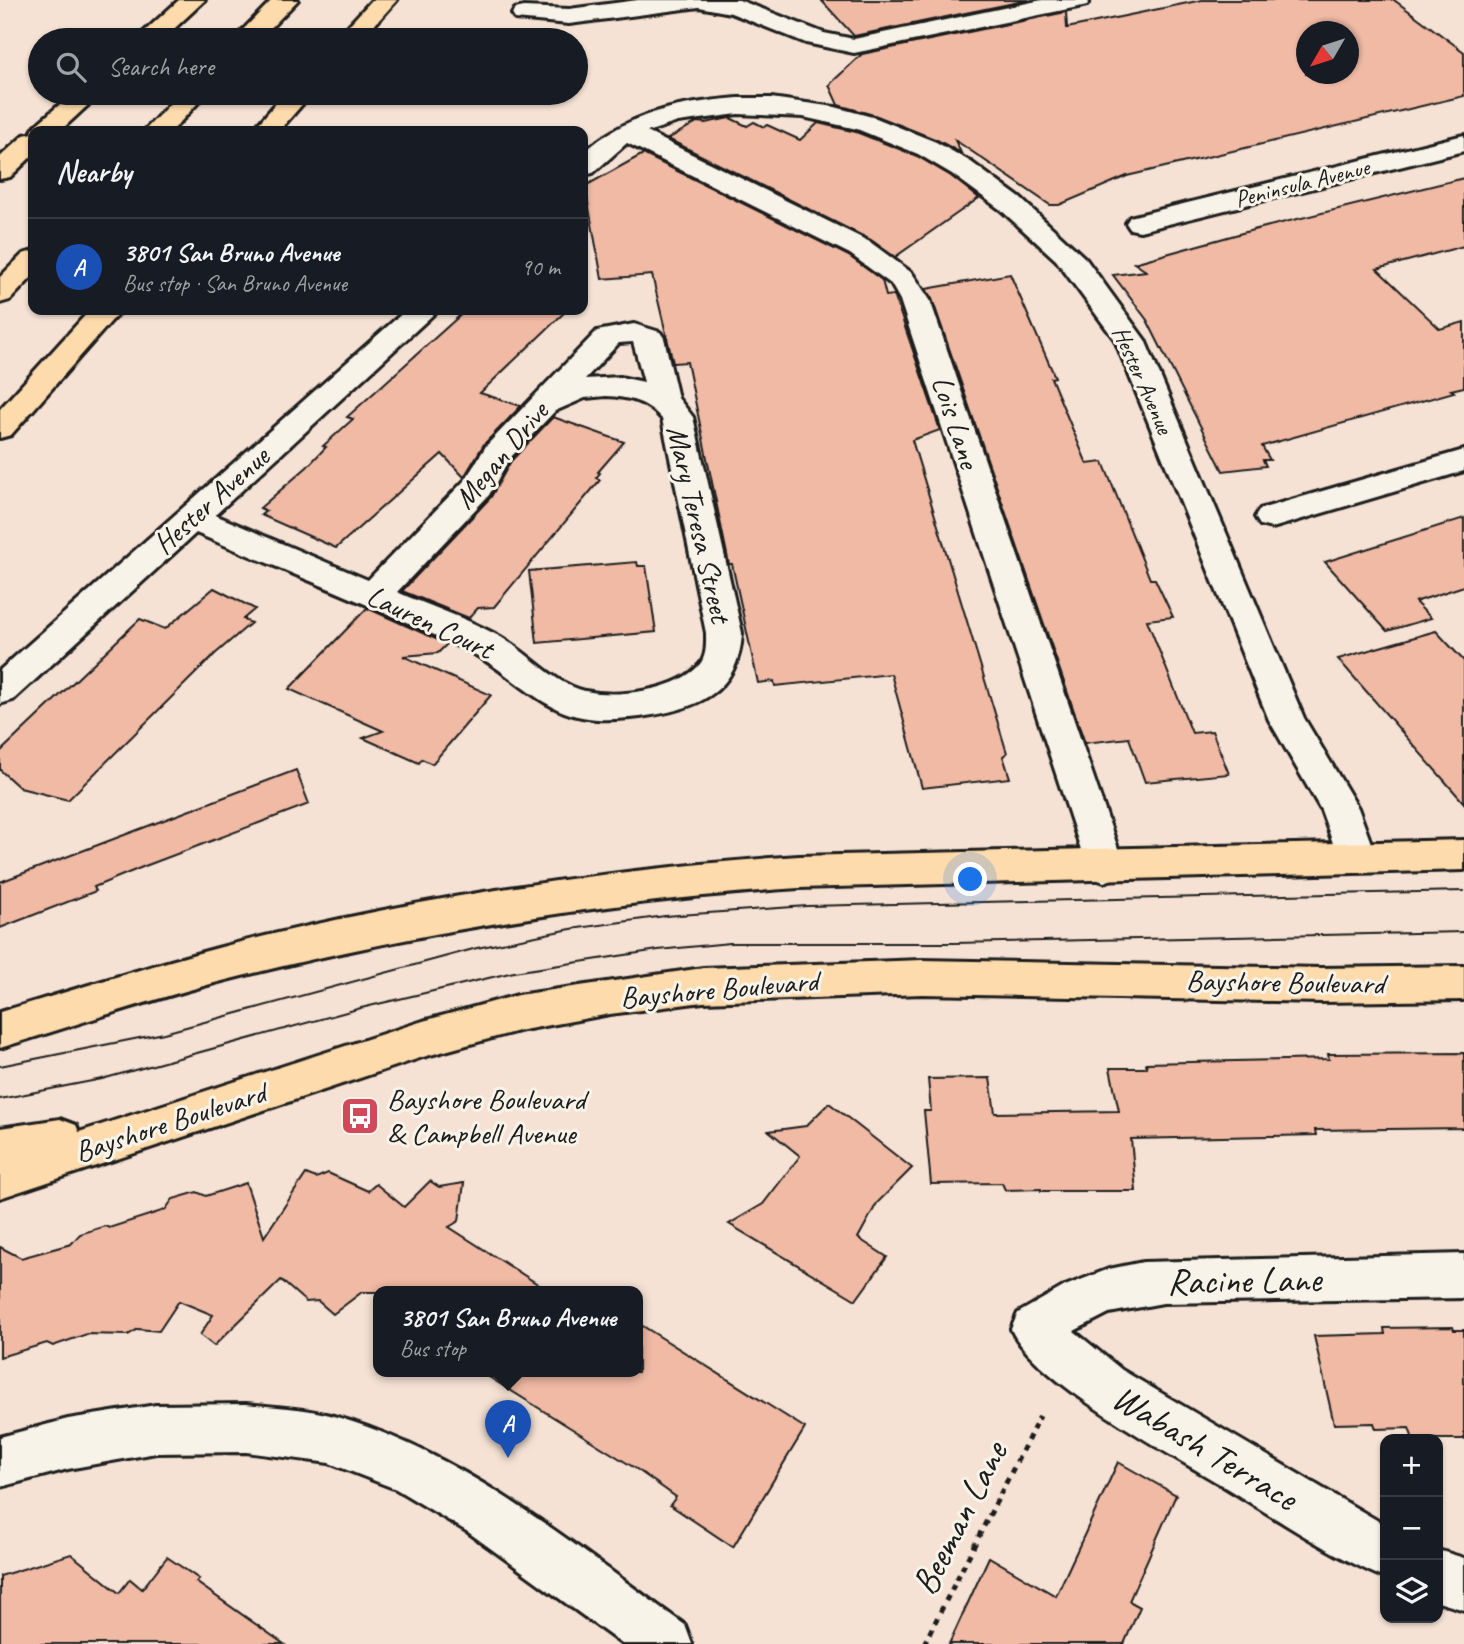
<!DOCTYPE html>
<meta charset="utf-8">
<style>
body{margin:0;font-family:Caveat,sans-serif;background:#242831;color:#f1f3f6}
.controls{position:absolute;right:21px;bottom:21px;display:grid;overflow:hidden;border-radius:14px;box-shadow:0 2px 5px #0004}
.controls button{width:63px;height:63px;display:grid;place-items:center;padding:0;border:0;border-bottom:2px solid #363941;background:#171b24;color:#f1f3f6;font:35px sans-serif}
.compass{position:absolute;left:1296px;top:21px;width:63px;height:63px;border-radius:50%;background:#171b24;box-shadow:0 2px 5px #0004;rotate:231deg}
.you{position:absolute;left:971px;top:880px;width:24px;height:24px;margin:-18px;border:5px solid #fff;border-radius:50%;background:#1a73e8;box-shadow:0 0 0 10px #1a73e833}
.badge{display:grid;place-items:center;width:46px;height:46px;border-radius:50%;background:#d93025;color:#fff;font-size:23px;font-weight:700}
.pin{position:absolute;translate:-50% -58px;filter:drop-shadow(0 2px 4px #0008)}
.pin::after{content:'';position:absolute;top:37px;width:24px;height:21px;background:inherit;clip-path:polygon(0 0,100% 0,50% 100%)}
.popup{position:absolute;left:373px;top:1286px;width:270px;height:91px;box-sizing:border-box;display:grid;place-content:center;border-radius:14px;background:#171b24;filter:drop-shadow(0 2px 5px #0005);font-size:23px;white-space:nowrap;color:#9ea1a6}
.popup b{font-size:26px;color:#f1f3f6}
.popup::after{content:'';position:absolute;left:50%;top:100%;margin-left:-14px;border:14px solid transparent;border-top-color:#171b24}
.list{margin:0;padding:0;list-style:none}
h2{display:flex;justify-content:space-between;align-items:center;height:91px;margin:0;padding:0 28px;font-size:30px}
h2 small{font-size:23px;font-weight:400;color:#9ea1a6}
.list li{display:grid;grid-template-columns:46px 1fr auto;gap:21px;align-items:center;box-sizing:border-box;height:98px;padding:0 28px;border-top:2px solid #363941}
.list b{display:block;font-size:26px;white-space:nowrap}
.list p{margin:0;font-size:23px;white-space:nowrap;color:#9ea1a6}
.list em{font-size:23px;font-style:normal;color:#9ea1a6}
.icon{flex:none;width:38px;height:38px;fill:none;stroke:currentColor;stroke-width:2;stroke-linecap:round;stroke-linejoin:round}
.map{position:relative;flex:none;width:1464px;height:1644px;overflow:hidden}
.search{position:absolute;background:#171b24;box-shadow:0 2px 5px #0004;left:28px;top:28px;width:560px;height:77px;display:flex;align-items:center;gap:18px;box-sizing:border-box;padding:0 24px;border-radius:38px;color:#9ea1a6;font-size:26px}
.panel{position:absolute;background:#171b24;box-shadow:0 2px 5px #0004;left:28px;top:126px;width:560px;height:189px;border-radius:14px}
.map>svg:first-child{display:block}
.building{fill:#f0baa5;stroke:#1c1c1c;stroke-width:2;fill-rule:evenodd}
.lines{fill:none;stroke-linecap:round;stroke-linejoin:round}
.minor-casing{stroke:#1c1c1c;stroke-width:6}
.secondary-casing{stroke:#1c1c1c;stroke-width:6}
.primary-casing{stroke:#1c1c1c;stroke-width:6}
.motorway-casing{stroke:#1c1c1c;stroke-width:6}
.path{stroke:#1c1c1c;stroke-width:5;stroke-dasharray:6 6;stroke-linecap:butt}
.minor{fill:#f7f3e8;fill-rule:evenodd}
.secondary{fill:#f7f3e8;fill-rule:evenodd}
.primary{fill:#fedbac;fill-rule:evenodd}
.motorway{fill:#fedbac;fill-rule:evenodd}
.tram{stroke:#1c1c1c;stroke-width:2}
.labels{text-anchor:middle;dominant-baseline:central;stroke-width:6;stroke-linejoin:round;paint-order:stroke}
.far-street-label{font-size:24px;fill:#1c1c1c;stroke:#f7f3e8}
.street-label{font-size:30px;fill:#1c1c1c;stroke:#f7f3e8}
.poi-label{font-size:30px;fill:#1c1c1c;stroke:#f7f3e8;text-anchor:start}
.near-street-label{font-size:37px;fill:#1c1c1c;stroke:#f7f3e8}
</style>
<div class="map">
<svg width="1464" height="1644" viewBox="0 0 1464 1644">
<rect width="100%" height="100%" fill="#f5e2d4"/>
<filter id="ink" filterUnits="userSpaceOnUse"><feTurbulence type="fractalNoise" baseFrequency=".0143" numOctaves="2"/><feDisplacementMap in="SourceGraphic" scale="14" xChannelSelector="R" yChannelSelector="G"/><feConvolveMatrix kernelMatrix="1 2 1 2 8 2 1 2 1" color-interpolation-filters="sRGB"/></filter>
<g filter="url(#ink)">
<!-- building -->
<g class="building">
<path d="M821,0H1029L854,36Z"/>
<path d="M1202,0H1394L1464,52V96L1127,176L1059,205H1050L955,140L961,153L937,140L877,116L838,105L829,85L862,54L1066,12L1067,28ZM1306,32H1348V74H1306Z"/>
<path d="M730,118L747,126L754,122L764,127L767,125L800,140L818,123L856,132L917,156L951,176L979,198L895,257L871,240L668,139L697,122L705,123Z"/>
<path d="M643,154L849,256L882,280L886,296L894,295L940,430L912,440L1007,753L1003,756L1010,778L922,788L891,674L775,686L774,681L758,683L732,564H729L687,362L673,363L652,275L602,279L585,186Z"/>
<path d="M1464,178V246L1377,269L1440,329L1464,322V387L1451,390L1454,392L1262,446L1270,460H1263L1266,466L1223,471L1147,320L1113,275L1146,271L1134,263L1253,230Z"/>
<path d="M1010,274L1055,377L1051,378L1087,464L1103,462L1150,579H1155L1173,617L1147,620L1192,733L1212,731L1229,774L1145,782L1129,738L1085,743L932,299L926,289Z"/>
<path d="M466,310H567L480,393L521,406L484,444L464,477L442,454L336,548L261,515L266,511L260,508L307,467L326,447L323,446L353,419L347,417Z"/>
<path d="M553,417L624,442L598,472L600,473L596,478L600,480L494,607L478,608L469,618L402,591L491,497L511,461Z"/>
<path d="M1464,518V586L1415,602L1431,618L1387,631L1325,562Z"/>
<path d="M637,562L638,566H646L656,632L537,643L529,571Z"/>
<path d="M214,588L255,609L243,619L251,623L215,654L68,800L20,788L0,770V752L140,619L165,629Z"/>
<path d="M367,608L447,644L438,653L403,656L491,695L432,764L422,759L419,763L363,738L383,731L289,689Z"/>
<path d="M1436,631L1464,661V803L1338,659Z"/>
<path d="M296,770L309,804L145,866L94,887L96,891L0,928V882Z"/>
<path d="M1464,1053V1128L1315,1130L1316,1135L1131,1139L1136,1191H1041V1189L1005,1190L1002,1183L931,1184L924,1111H931L928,1079L990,1078L995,1113L1119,1111L1110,1068H1147L1146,1063L1329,1059L1328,1054Z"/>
<path d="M829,1103L912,1168L877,1203L858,1238L887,1257L856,1300L729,1224L763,1204L800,1156L769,1131L806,1126Z"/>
<path d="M328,1173L368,1191L376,1184L404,1207L430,1181L439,1187L464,1183L459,1221L449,1227L550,1292H362L333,1314L318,1301L306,1302L281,1280L214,1346L200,1335L213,1315L179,1301L159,1331L138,1329L128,1335L87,1334L53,1346L47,1343L0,1357V1247L21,1258L71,1244L80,1234L105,1226L109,1228L165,1210L173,1199L197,1192L206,1196L246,1183L264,1237L306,1174L316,1178Z"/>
<path d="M638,1323L805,1428L733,1547L670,1505L676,1497L638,1470L481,1372H638Z"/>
<path d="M1453,1327L1454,1330H1464V1439H1413L1409,1428L1376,1429L1374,1423L1334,1424L1314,1336L1385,1334L1384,1328Z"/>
<path d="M1118,1462L1176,1495L1129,1601L1140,1607L1124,1644H949L989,1557L1056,1596Z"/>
<path d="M71,1554L119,1593L130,1579L142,1589L167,1557L199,1579L196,1582L284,1644H0V1576Z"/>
</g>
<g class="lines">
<defs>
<g id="minor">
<path d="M638,0H739L824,33L854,39L1042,0H1090L1087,5L1078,7L854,53L806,43L731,13L699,7L569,24L515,19L512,14L515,9L524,7L569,9Z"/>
<path d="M738,98H771L835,107L876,118L936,142L971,162L1020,198L1086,259L1145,340L1304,718L1358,808L1376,857L1370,868L1356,872L1342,868L1321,810L1269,720L1115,340L1056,260L1001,210L952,174L918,154L857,129L803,117L738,114L678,122L647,132L870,242L912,273L930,300L1124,866L1118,877L1104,882L1090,877L900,300L891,284L850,254L627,143L593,173L583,175V153C629,112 679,103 738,98Z"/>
<path d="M1464,135V151L1140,231L1130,229L1126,223L1130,217Z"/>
<path d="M406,310H438L215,515L368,580L465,480L486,446L597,331L634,324L660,332L664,338L678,398L693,417L742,633C739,695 693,710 640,717C621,719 601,721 582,717C536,708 509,670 468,651C380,608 287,572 196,533L13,700L0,704V670ZM633,342L644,382L620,377L585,379L619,343ZM606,396C628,397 647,401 662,419L706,633C706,643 707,655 700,664C678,691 618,698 585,691C551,683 526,649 495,634C464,617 429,606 397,592L489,495L509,459L555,411L585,398Z"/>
<path d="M1464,450V471L1272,528L1260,525L1255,517L1260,509Z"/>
<path d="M1464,1254V1298L1163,1303L1109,1313L1074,1331L1122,1370L1385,1525V1578C1326,1553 1273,1516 1218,1483C1167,1452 1034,1381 1011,1329L1018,1313L1065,1286L1109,1269L1143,1262Z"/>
<path d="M1438,1550L1464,1558V1610L1438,1602Z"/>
</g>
<path id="secondary" d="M246,1404C273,1407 304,1408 330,1415C464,1452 574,1546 685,1625L692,1644H622L468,1532L396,1489L329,1463L246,1452L156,1453L68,1469L0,1487V1437L68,1419L156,1405Z"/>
<g id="primary">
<path d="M1464,840V870L799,888C607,901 420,931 234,978C155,998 78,1024 0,1048V1012C76,989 152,965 229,945C416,897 606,869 799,856Z"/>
<path d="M922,960L1321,968L1464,966V1000L1321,1002L922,994L703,1002L610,1014L518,1031L423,1057L0,1198V1128L60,1119L76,1125L79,1132L423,1021L518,995L703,968Z"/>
</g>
<g id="motorway">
<path d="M179,0H205L162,40H135Z"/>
<path d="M272,0H298L259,40H233Z"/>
<path d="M372,0H397L361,40H335Z"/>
<path d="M73,93H101L60,131H33V155L10,177L0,179V157L24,135L33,133L32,131L36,125Z"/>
<path d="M180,93H207L172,131H144Z"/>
<path d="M285,93H312L279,131H252Z"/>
<path d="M33,251V276L10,300L0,303V277L23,254Z"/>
<path d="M90,310H121L11,435L0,438V409Z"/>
</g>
</defs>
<!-- minor casing -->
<use href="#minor" class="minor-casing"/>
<!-- secondary casing -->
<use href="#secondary" class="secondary-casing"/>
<!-- primary casing -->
<use href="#primary" class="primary-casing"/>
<!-- motorway casing -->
<use href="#motorway" class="motorway-casing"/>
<!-- path -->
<path class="path" d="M924,1644L1040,1416"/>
<!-- minor -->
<use href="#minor" class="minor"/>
<!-- secondary -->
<use href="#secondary" class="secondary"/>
<!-- primary -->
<use href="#primary" class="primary"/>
<!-- motorway -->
<use href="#motorway" class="motorway"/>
<!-- tram -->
<g class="tram">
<path d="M0,1066L164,1033L477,948L571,929L665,916L807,906L1464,891"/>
<path d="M0,1099L102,1079L361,1008L514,972L658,950L730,943H954L1464,932"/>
</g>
</g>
</g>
<!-- icons -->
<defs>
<symbol id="bus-square" viewBox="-11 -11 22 22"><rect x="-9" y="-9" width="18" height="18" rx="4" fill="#d1495b" stroke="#f7f3e8"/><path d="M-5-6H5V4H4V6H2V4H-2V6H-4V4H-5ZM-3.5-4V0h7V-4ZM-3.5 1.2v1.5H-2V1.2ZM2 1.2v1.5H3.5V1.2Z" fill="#fff"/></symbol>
</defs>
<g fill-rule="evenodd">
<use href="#bus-square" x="338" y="1094" width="44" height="44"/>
</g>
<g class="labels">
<!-- far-street labels -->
<g class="far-street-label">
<text transform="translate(1302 183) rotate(-14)">Peninsula Avenue</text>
<text transform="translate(1143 380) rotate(66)">Hester Avenue</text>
</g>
<!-- street labels -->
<g class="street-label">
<text transform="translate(956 422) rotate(72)">Lois Lane</text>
<text transform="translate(501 455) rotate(-50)">Megan Drive</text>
<text transform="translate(211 500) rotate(-42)">Hester Avenue</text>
<text transform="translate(699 524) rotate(77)">Mary Teresa Street</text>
<text transform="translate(430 622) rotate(25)">Lauren Court</text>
<text transform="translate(1285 982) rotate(1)">Bayshore Boulevard</text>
<text transform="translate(719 989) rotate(-5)">Bayshore Boulevard</text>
<text transform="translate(170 1122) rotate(-18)">Bayshore Boulevard</text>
</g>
<!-- poi labels -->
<g class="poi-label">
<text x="387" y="1099">Bayshore Boulevard<tspan x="387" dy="34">&amp; Campbell Avenue</tspan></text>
</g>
<!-- near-street labels -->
<g class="near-street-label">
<text transform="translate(1244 1280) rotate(-1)">Racine Lane</text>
<text transform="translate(1205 1447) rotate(31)">Wabash Terrace</text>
<text transform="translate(959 1518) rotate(-63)">Beeman Lane</text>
</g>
</g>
</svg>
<div class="controls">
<button>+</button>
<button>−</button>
<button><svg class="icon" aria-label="layers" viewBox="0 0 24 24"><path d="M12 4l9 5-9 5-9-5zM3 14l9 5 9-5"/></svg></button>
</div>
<svg class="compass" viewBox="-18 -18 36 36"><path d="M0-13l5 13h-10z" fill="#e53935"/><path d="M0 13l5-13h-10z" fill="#9ea1a6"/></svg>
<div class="you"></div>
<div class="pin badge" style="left:508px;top:1458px;background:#1a4fb4">A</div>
<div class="popup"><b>3801 San Bruno Avenue</b>Bus stop</div>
<div class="search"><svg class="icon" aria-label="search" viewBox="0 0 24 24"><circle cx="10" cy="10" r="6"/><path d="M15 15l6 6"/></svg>Search here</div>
<section class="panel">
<h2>Nearby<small></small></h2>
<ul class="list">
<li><span class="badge" style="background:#1a4fb4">A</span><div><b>3801 San Bruno Avenue</b><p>Bus stop · San Bruno Avenue</p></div><em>90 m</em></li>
</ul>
</section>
</div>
